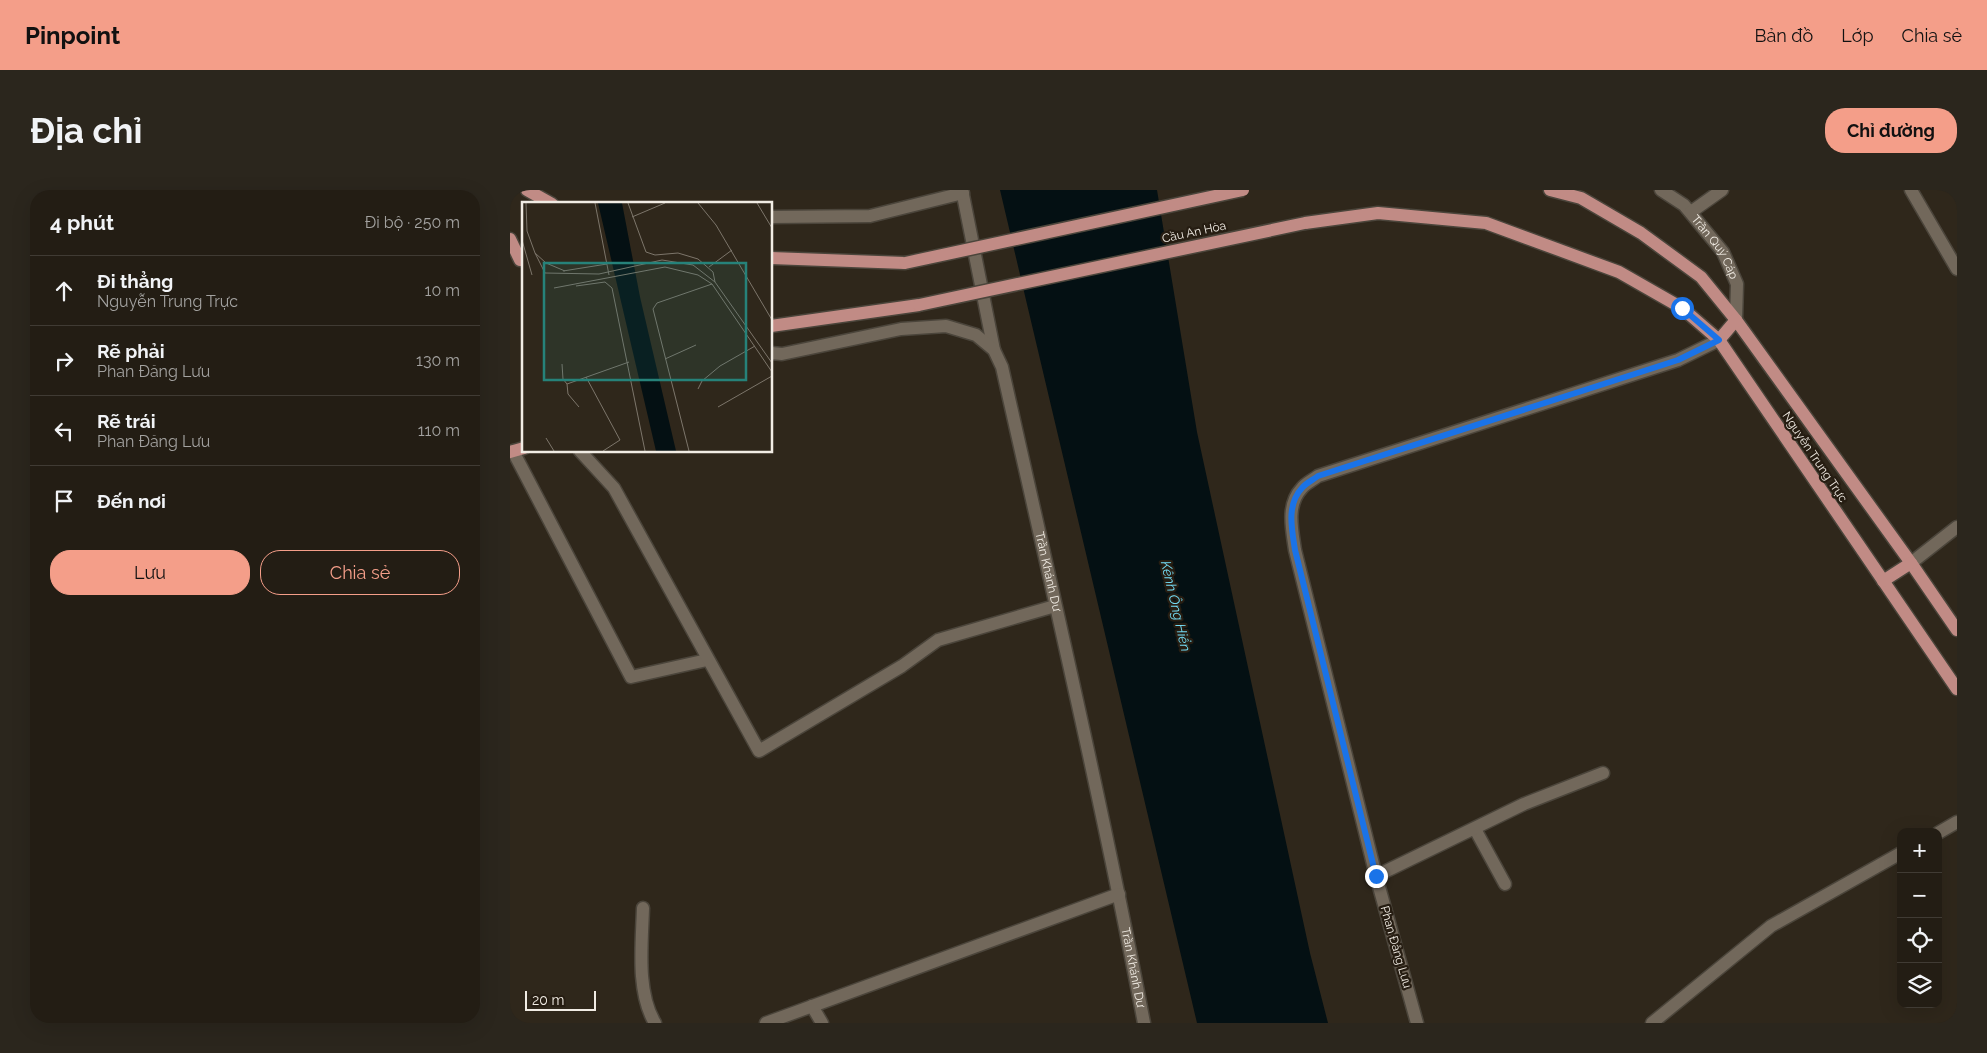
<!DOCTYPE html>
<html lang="vi">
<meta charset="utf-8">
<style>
body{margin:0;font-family:Raleway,sans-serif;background:#2b261d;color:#f1f3f6}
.controls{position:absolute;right:15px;bottom:15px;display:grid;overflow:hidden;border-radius:10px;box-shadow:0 5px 20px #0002}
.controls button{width:45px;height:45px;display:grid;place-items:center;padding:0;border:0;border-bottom:1px solid #403b34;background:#231d14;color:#f1f3f6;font:25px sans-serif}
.scale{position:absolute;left:15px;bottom:12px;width:71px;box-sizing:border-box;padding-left:5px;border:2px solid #f1ece4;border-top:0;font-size:14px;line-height:18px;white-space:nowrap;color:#f1ece4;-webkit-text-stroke:4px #261d12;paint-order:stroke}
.stop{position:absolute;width:15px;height:15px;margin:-11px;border:4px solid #1a73e8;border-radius:50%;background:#fff}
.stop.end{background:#1a73e8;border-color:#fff;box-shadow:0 1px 5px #0008}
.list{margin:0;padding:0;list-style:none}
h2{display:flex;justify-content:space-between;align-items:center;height:65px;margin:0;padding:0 20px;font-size:21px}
h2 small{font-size:16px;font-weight:400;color:#a3a2a0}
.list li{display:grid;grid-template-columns:32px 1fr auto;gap:15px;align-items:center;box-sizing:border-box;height:70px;padding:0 20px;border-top:1px solid #403b34}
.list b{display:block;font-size:19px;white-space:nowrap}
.list p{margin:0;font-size:16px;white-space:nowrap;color:#a3a2a0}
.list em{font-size:16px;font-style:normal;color:#a3a2a0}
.actions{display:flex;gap:10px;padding:15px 20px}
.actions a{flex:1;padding:11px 0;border:1px solid #f49e89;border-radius:20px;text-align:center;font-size:18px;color:#f49e89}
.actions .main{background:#f49e89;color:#111}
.icon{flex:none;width:28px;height:28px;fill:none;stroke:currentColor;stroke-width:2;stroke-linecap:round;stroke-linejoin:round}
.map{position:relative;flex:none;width:1447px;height:833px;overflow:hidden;border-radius:20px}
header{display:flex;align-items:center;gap:30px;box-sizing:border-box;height:70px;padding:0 25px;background:#f49e89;color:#111}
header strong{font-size:24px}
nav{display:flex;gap:28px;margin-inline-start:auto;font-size:18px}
.intro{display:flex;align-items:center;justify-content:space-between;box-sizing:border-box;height:120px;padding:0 30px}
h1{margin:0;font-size:35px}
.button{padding:12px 22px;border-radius:20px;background:#f49e89;color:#111;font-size:18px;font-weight:700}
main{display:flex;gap:30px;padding:0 30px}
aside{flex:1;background:#231d14;border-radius:20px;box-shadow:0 5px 20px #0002}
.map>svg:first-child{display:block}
.water{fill:#041013}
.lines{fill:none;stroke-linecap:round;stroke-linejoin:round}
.minor-casing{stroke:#4b453b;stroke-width:15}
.major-casing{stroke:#4b453b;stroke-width:15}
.minor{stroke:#72685b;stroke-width:12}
.major{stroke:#c18b85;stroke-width:12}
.major-bridge-casing{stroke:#4b453b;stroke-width:15;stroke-linecap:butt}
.major-bridge{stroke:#c18b85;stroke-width:12}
.route{stroke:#1a73e8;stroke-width:6}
.labels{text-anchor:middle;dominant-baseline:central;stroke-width:4.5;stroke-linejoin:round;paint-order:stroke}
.street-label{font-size:12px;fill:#f1ece4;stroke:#261d12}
.water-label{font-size:14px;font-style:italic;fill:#74ddf6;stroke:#261d12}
.inset-road{fill:none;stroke:#7d766b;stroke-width:1}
.view{fill:#26827a;fill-opacity:0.15;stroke:#26827a;stroke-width:2.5}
.inset-edge{fill:none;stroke:#f1ece4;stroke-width:2.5}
</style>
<header>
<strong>Pinpoint</strong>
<nav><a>Bản đồ</a><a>Lớp</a><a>Chia sẻ</a></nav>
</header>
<div class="intro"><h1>Địa chỉ</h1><a class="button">Chỉ đường</a></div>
<main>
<aside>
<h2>4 phút<small>Đi bộ · 250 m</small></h2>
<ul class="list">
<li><svg class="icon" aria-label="ahead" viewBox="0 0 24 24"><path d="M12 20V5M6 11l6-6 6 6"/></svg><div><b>Đi thẳng</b><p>Nguyễn Trung Trực</p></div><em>10 m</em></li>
<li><svg class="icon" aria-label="right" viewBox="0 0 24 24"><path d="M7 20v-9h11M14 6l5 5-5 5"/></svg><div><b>Rẽ phải</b><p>Phan Đăng Lưu</p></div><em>130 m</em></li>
<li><svg class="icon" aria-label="left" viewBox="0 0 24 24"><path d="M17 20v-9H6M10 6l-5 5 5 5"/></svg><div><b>Rẽ trái</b><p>Phan Đăng Lưu</p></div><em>110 m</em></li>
<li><svg class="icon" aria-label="arrive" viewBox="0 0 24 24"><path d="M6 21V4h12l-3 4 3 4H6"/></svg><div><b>Đến nơi</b></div></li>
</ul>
<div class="actions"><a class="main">Lưu</a><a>Chia sẻ</a></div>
</aside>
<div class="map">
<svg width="1447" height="833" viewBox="0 0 1447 833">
<rect width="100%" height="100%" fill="#2f271b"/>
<!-- water -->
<path class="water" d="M490,0H647L687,242L800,763L818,833H687Z"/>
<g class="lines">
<defs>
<g id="minor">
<path d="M452,0L484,160"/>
<path id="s1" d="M1151,0L1174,15L1213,62L1227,94L1226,130"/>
<path d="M1401,0L1447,79"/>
<path d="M1181,22L1212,0"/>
<path d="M261,27L360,26L453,3"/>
<path id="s2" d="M261,163L272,164L391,139L436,136L466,145L484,160L492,177C541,395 592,613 634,833"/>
<path d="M3,261L121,487L197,470"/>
<path d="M70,261L104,298L249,561L392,476L428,450L545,416"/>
<path d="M1401,373L1447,337"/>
<path d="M965,639L995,694"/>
<path d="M1428,643L1447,632"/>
<path d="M866,686L1014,614L1093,583"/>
<path d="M133,718C132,753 126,802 145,833"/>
<path d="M302,816L312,833"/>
<path d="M256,833L609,704"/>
<path d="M907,833L866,686L785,360C782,339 776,315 792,298C796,293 803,290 808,286L1168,170L1209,150"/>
<path d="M1142,833L1261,736L1391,663"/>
</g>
<g id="major">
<path d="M17,0L42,14"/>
<path d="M1040,0L1071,8L1131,43L1191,87L1226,130L1401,373L1447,440"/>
<path d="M795,33L868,23L976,33L1109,82L1172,118L1209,150L1447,499"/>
<path d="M0,49L10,70H14"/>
<path d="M261,68L395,73"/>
<path d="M261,136L409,115"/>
<path d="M1209,150L1226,130"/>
<path d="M0,262L14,258"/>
<path d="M1373,391L1401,373"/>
</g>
</defs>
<!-- minor casing -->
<use href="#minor" class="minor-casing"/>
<!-- major casing -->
<use href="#major" class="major-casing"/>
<!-- minor -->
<use href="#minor" class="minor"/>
<!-- major -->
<use href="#major" class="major"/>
<defs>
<g id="major-bridge">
<path d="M395,73L733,0"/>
<path d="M409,115L795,33"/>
</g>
</defs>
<!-- major-bridge casing -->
<use href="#major-bridge" class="major-bridge-casing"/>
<!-- major-bridge -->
<use href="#major-bridge" class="major-bridge"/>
</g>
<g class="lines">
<!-- route -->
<path class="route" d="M866,686L785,360C782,340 776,315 792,298C796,293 803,290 808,286L1168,170L1209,150L1172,118"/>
</g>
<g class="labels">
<!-- street labels -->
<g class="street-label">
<text transform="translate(684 42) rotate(-12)">Cầu An Hòa</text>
<text stroke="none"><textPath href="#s1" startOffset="80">Trần Quý Cáp</textPath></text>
<text transform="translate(1305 267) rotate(56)">Nguyễn Trung Trực</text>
<text stroke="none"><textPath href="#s2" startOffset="461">Trần Khánh Dư</textPath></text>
<text transform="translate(886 757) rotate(74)">Phan Đăng Lưu</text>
<text stroke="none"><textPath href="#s2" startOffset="866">Trần Khánh Dư</textPath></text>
</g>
<!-- water labels -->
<g class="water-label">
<text transform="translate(666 416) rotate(77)">Kênh Ông Hiển</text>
</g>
</g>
<!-- overview -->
<g transform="translate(12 12)">
<rect width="250" height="250" fill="#2f271b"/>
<path d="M76,1H100L118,95L154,249H134Z" fill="#041013"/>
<path class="inset-road" d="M4,1L5,29L13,51L24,61L43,69M73,1L87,73M106,1L124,50L133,53L156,51L176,57L191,70L193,80M176,1L194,23L250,118M235,1L250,26M110,15L143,1M0,38L10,73M13,51L23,71L77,72L140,58L171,63L193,80L250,161M187,65L210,48M41,69L85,62M54,84L83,80L90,86L123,249M32,86L143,65L176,73L190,82L250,170M143,157L174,143M40,162L41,177L45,182L107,160M64,175L98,238L81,249M45,182L46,192L57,205M176,187L180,179L198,164L233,144M196,205L250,174M24,236L32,249M167,249L131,107L135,101L190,82"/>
<path class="view" d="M22,61H224V178H22Z"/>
<rect width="250" height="250" class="inset-edge"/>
</g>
</svg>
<div class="controls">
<button>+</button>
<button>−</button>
<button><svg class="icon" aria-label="locate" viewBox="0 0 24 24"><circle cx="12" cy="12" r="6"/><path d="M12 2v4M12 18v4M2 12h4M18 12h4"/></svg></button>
<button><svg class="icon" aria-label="layers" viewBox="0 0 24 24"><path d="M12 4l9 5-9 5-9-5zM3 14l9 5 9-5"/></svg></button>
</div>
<div class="scale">20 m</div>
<div class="stop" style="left:1172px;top:118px"></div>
<div class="stop end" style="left:866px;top:686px"></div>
</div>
</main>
